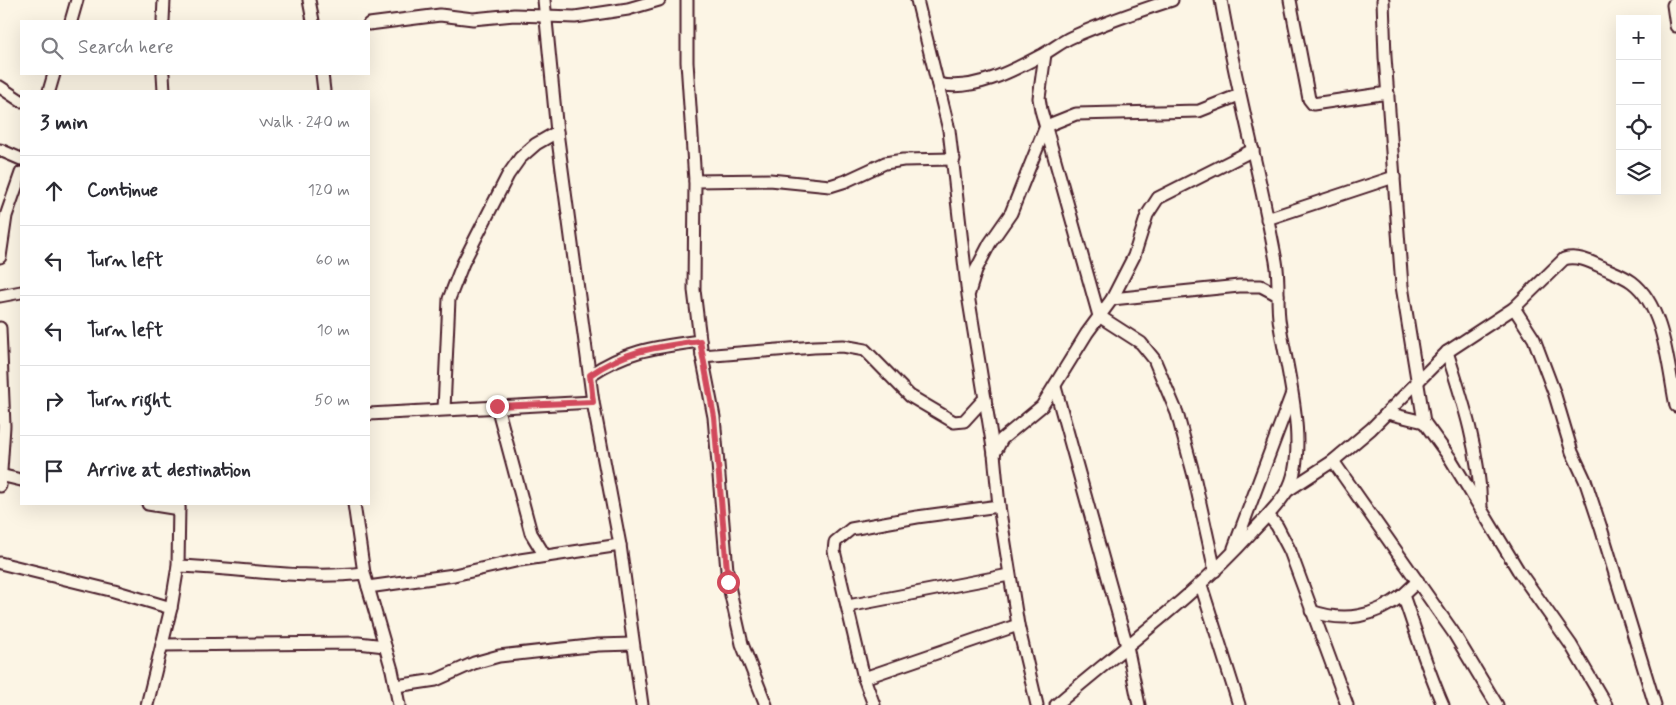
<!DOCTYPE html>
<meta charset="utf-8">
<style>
body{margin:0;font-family:Mynerve,sans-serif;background:#f7f7f7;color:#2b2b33}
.controls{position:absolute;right:15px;top:15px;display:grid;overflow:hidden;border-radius:0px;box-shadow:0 5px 20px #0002}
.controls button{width:45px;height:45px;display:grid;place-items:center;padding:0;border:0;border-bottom:1px solid #e1e1e2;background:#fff;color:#2b2b33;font:25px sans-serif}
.stop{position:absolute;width:15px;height:15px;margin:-11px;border:4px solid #d1495b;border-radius:50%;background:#fff}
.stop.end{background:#d1495b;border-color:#fff;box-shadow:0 1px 5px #0008}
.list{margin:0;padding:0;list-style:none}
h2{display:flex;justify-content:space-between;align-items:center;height:65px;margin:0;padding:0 20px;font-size:21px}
h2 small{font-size:16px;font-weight:400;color:#7c7c81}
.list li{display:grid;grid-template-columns:32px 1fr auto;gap:15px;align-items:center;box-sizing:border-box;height:70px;padding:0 20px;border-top:1px solid #e1e1e2}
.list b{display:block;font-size:19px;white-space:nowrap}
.list em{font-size:16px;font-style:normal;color:#7c7c81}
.icon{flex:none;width:28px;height:28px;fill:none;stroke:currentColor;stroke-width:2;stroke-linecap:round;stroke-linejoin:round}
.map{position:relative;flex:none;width:1676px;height:705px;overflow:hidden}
.search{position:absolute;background:#fff;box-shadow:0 5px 20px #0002;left:20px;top:20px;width:350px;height:55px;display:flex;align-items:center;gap:12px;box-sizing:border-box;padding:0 18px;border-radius:0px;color:#7c7c81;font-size:19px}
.panel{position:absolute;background:#fff;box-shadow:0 5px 20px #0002;left:20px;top:90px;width:350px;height:415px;border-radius:0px}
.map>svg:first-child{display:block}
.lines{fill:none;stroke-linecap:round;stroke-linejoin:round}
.minor-casing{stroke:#4a1f2b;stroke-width:15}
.minor{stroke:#fcf5e5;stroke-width:11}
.route{stroke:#d1495b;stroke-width:6}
</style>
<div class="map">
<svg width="1676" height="705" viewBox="0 0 1676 705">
<rect width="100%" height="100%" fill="#fcf5e5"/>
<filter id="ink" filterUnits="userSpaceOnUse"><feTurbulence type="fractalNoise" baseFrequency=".02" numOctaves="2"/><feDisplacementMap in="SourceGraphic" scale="10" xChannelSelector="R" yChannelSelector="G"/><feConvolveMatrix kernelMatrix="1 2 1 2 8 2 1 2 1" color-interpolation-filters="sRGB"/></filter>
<g filter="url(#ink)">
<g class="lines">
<defs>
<g id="minor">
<path d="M309,0L313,21"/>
<path d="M544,0L557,132L593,402L620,545L642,705"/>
<path d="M687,0V62L695,181"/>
<path d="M917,0L949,130L968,295L994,454L999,506L1018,625L1037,705"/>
<path d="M1290,0L1309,99L1313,104L1388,93"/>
<path d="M1383,0L1385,57L1402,286L1424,422L1450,458L1518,570L1571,645L1606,705"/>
<path d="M1676,0L1673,5L1676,26"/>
<path d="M71,21L77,0"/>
<path d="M163,21L164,0"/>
<path d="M369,24L440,15L473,19L514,15L575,17L628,9L659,0"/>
<path d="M1045,54L1039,98L1041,110L1099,316L1141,343L1154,359L1177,413L1194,476L1215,571"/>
<path d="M163,74L164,91"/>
<path d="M322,74L324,91"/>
<path d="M938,84C973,92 1012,71 1042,55C1053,49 1061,42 1072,37C1104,23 1138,11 1172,0"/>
<path d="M0,87L21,101"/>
<path d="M49,91L54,74"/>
<path d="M0,150L21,159"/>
<path d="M1267,219L1394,177"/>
<path d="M0,257L6,216L21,173"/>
<path d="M969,293L976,270L990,243L1011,213L1046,126L1076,114L1199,111L1239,95"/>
<path d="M0,296L21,292"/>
<path d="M1112,299L1239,286H1261L1278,295"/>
<path d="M1514,308L1564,259C1578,255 1591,262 1604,268C1613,272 1624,276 1632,282C1665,307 1668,368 1676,406"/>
<path d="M0,328L4,426L0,486"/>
<path d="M1447,352C1464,404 1479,451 1481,506"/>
<path d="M702,356L814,347L843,346L865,350L910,396L954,422L964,421L985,398"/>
<path d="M590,375C626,350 657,347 700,341"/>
<path d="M1055,387L1127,646L1139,705"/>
<path d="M497,406L531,533L545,556"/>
<path d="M444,409L449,299L463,263L508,175L520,158L536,144L557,132"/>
<path d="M1387,413L1424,422"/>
<path d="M369,414L593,402"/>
<path d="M994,454L1002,439L1042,406L1087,333L1112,299L1134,256L1147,215L1158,198L1253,150"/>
<path d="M1333,461L1453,632L1497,705"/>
<path d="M0,475L21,480"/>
<path d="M1287,491L1333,461L1371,429L1447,352L1514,308L1534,339L1554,392L1572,452L1585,480L1601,528L1655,705"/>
<path d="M148,504L179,509"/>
<path d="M354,504L364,573L392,670L399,705"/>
<path d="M1268,515L1277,526L1290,551L1347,705"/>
<path d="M1234,548L1291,396"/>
<path d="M0,563L114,591L171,608"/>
<path d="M178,566C241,568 301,580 364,573"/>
<path d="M1418,581L1403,595C1416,632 1427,669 1443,705"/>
<path d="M1201,585L1239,705"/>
<path d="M368,587L454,575L520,560L620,545"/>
<path d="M848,606L1009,575"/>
<path d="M1311,611C1345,623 1374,617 1403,595"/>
<path d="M162,645L358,643L385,646"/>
<path d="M864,678L1018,625"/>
<path d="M396,686L436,680L474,663L499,656L598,645L633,644"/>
<path d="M147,705L171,608L178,566L179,504"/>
<path d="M766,705L742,644L728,582L714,417L702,356L694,290L695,181L770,180L830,186L846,181L885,163L903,160L954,159"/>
<path d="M874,705L864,678L834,551L835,542L851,529L917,517L999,506"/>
<path d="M1056,705C1122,648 1194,597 1252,532C1264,519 1278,506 1287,491C1310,451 1287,371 1280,326C1276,305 1280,282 1276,261C1260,173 1236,88 1221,0"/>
</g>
</defs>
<!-- minor casing -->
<use href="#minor" class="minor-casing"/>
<!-- minor -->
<use href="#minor" class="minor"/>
</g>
</g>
<g class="lines" filter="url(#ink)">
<!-- route -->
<path class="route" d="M497,406L593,402L590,375C626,350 657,347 700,341L714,417L728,582"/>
</g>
</svg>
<div class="controls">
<button>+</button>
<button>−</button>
<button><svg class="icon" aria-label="locate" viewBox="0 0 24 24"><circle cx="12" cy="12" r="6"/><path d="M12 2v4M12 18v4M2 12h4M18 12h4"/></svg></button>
<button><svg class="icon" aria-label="layers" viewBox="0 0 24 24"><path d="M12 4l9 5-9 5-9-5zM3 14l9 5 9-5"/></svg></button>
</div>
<div class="stop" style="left:728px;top:582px"></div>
<div class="stop end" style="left:497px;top:406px"></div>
<div class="search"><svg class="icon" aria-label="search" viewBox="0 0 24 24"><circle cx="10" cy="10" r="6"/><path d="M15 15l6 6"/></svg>Search here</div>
<section class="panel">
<h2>3 min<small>Walk · 240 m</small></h2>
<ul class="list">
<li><svg class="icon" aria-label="ahead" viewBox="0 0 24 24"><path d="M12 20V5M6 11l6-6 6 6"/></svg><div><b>Continue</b></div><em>120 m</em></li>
<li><svg class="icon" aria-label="left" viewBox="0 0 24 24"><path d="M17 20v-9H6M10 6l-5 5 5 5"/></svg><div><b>Turn left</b></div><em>60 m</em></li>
<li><svg class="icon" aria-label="left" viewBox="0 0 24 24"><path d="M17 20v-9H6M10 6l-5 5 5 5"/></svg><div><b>Turn left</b></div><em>10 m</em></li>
<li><svg class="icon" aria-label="right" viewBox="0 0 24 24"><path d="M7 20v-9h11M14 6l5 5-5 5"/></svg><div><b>Turn right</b></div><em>50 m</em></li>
<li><svg class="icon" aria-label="arrive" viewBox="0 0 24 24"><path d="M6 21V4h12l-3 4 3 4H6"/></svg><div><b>Arrive at destination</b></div></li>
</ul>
</section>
</div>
